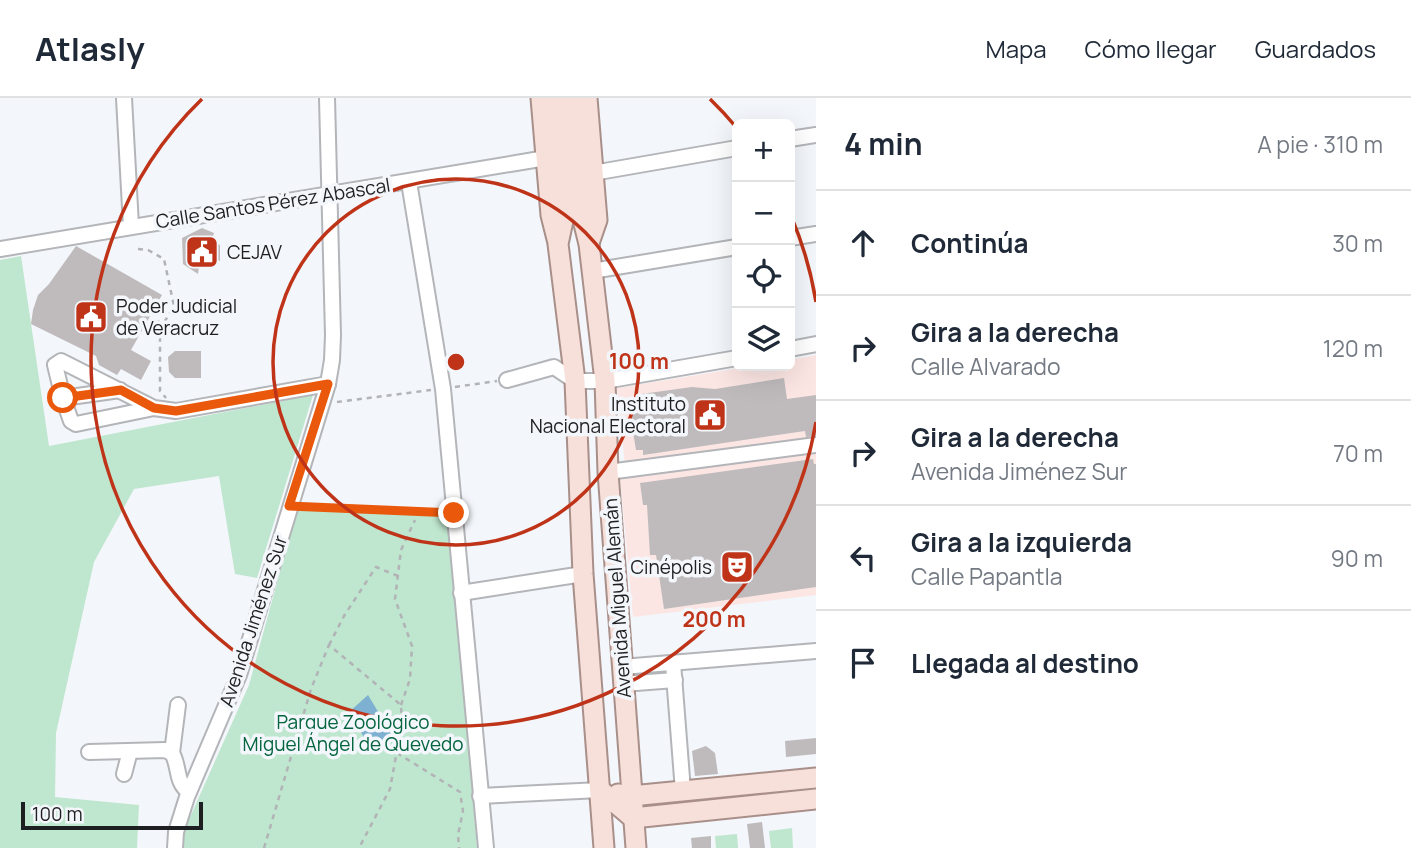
<!DOCTYPE html>
<html lang="es">
<meta charset="utf-8">
<style>
body{margin:0;font-family:Manrope,sans-serif;background:#f2f2f3;color:#1f2937}
.controls{position:absolute;right:21px;top:21px;display:grid;overflow:hidden;border-radius:10px;box-shadow:0 7px 28px #0002}
.controls button{width:63px;height:63px;display:grid;place-items:center;padding:0;border:0;border-bottom:2px solid #e0e1e3;background:#fff;color:#1f2937;font:35px sans-serif}
.scale{position:absolute;left:21px;bottom:18px;width:182px;box-sizing:border-box;padding-left:7px;border:4px solid #1e1f20;border-top:0;font-size:19px;line-height:24px;white-space:nowrap;color:#1e1f20;-webkit-text-stroke:5px #f3f6fa;paint-order:stroke}
.stop{position:absolute;width:21px;height:21px;margin:-16px;border:5px solid #ea580c;border-radius:50%;background:#fff}
.stop.end{background:#ea580c;border-color:#fff;box-shadow:0 2px 7px #0008}
.list{margin:0;padding:0;list-style:none}
h2{display:flex;justify-content:space-between;align-items:center;height:91px;margin:0;padding:0 28px;font-size:30px}
h2 small{font-size:23px;font-weight:400;color:#747a83}
.list li{display:grid;grid-template-columns:46px 1fr auto;gap:21px;align-items:center;box-sizing:border-box;height:105px;padding:0 28px;border-top:2px solid #e0e1e3}
.list b{display:block;font-size:26px;white-space:nowrap}
.list p{margin:0;font-size:23px;white-space:nowrap;color:#747a83}
.list em{font-size:23px;font-style:normal;color:#747a83}
.icon{flex:none;width:38px;height:38px;fill:none;stroke:currentColor;stroke-width:2;stroke-linecap:round;stroke-linejoin:round}
.map{position:relative;flex:none;width:816px;height:750px;overflow:hidden}
header{display:flex;align-items:center;gap:42px;box-sizing:border-box;height:98px;padding:0 35px;background:#fff;border-bottom:2px solid #e0e1e3}
header strong{font-size:33px}
nav{display:flex;gap:38px;margin-inline-start:auto;font-size:24px}
main{display:flex}
aside{flex:1;background:#fff}
.map>svg:first-child{display:block}
.commercial{fill:#fce6e4}
.green{fill:#bfe6ce}
.water{fill:#7db0d1}
.building{fill:#bfbbbd}
.lines{fill:none;stroke-linecap:round;stroke-linejoin:round}
.minor-casing{stroke:#b3b5b9;stroke-width:18}
.major-casing{stroke:#a98f89;stroke-width:23}
.path{stroke:#b1b3b6;stroke-width:2.5;stroke-dasharray:5 5;stroke-linecap:butt}
.minor{stroke:#fff;stroke-width:14}
.major{stroke:#f8e0da;stroke-width:19}
.route{stroke:#ea580c;stroke-width:9}
.ring{fill:none;stroke:#bf3418;stroke-width:3.5}
.labels{text-anchor:middle;dominant-baseline:central;stroke-width:7;stroke-linejoin:round;paint-order:stroke}
.street-label{font-size:19px;fill:#1e1f20;stroke:#f3f6fa}
.poi-label{font-size:19px;fill:#1e1f20;stroke:#f3f6fa;text-anchor:start}
.park-label{font-size:19px;fill:#04653f;stroke:#f3f6fa}
.centre{fill:#bf3418;stroke:#f3f6fa;stroke-width:3.5}
.ring-label{font-size:21px;text-anchor:middle;font-weight:bold;fill:#bf3418;stroke:#f3f6fa;stroke-width:7;stroke-linejoin:round;paint-order:stroke}
</style>
<header>
<strong>Atlasly</strong>
<nav><a>Mapa</a><a>Cómo llegar</a><a>Guardados</a></nav>
</header>
<main>
<div class="map">
<svg width="816" height="750" viewBox="0 0 816 750">
<rect width="100%" height="100%" fill="#f3f6fa"/>
<!-- commercial -->
<path class="commercial" d="M816,257V497L633,519L620,377L625,367L617,290L752,268H790V262Z"/>
<!-- green -->
<g class="green">
<path d="M21,158L49,348L313,297L257,480L235,476L219,378L134,391L94,464L56,635L55,699L139,707L137,750H0V162Z"/>
<path d="M297,411L449,419L477,750H183L182,737L249,587Z"/>
<path d="M792,730L793,750H771L769,733Z"/>
<path d="M737,736L738,750H716L715,738Z"/>
</g>
<!-- water -->
<path class="water" d="M368,597L392,637L376,657L348,615Z"/>
<!-- building -->
<g class="building">
<path d="M202,130L214,135L211,143L220,147V163L215,161L199,169L198,176L183,166L182,140Z"/>
<path d="M76,148L162,197L131,252L151,263L141,282L121,271L117,277L99,267L96,258L31,226L33,212L38,197L49,186Z"/>
<path d="M175,253H201V280H175L169,274L168,259Z"/>
<path d="M784,280L787,301L816,297V338L806,339L805,333L643,357V352H636L628,304H635L634,297L692,289L715,291Z"/>
<path d="M813,361L814,366H816V489L664,511L656,457H650L647,407H643L640,385Z"/>
<path d="M816,640V656L786,659L785,643Z"/>
<path d="M706,648L715,655L718,676L695,678L692,653Z"/>
<path d="M762,724L765,750H750L747,726Z"/>
<path d="M711,738V750H692L691,740Z"/>
</g>
<g class="lines">
<defs>
<g id="minor">
<path d="M124,0L131,128"/>
<path d="M790,41L816,37"/>
<path d="M593,75L737,50"/>
<path d="M409,84L443,291L486,750"/>
<path d="M790,140L816,136"/>
<path d="M0,151L546,60"/>
<path d="M592,173L737,149"/>
<path d="M790,251L816,246"/>
<path d="M507,282L554,269L575,283H605L737,260"/>
<path d="M63,300L120,292"/>
<path d="M154,310L61,263L55,267L63,300L71,323L76,326L154,310L176,313L328,286"/>
<path d="M608,374L816,347"/>
<path d="M461,495L583,476"/>
<path d="M673,565L683,693"/>
<path d="M622,569L816,553"/>
<path d="M623,586L675,582"/>
<path d="M178,607L172,655C180,669 175,684 189,694"/>
<path d="M89,654L165,652L172,655"/>
<path d="M124,676L130,653"/>
<path d="M480,698L600,692"/>
<path d="M175,750L176,734L187,699L239,577L328,286L332,262L333,237L327,0"/>
</g>
<g id="major">
<path d="M541,0L551,117L557,141"/>
<path d="M558,0L565,113L558,146L575,283L583,476L604,750"/>
<path d="M572,0L581,114L589,146L605,283L608,374L636,750"/>
<path d="M587,0L597,122L589,145"/>
<path d="M600,692L633,720L816,701"/>
<path d="M618,696L631,698L816,680"/>
</g>
</defs>
<!-- minor casing -->
<use href="#minor" class="minor-casing"/>
<!-- major casing -->
<use href="#major" class="major-casing"/>
<!-- path -->
<g class="path">
<path d="M138,151L148,152L164,161L174,208L165,223L160,222L154,228L160,237V293L166,300"/>
<path d="M455,289L497,283"/>
<path d="M337,304L431,292"/>
<path d="M303,408L443,415"/>
<path d="M329,547L344,518L376,469L398,478"/>
<path d="M401,607L410,581L412,548L395,501L401,452L415,422"/>
<path d="M397,655L460,694L463,713L458,737L459,750"/>
<path d="M264,750L311,591L329,547L401,607L402,625L390,691L359,750"/>
</g>
<!-- minor -->
<use href="#minor" class="minor"/>
<!-- major -->
<use href="#major" class="major"/>
</g>
<g class="lines">
<!-- route -->
<path class="route" d="M63,300L121,292L154,310L176,313L328,286L289,408L454,415"/>
</g>
<!-- distance rings -->
<g class="ring">
<circle cx="456" cy="264" r="183"/>
<path d="M816 324A365 365 0 1 1 202 1M710 1A365 365 0 0 1 736 29M791 118A365 365 0 0 1 816 204"/>
</g>
<!-- icons -->
<defs>
<symbol id="civic-square" viewBox="-11 -11 22 22"><rect x="-9" y="-9" width="18" height="18" rx="4" fill="#bf3418" stroke="#f3f6fa"/><path d="M-.6-6.5H3V-4.5H.6V-3L4-1V1h2V6H-6V1h2V-1L-.6-3ZM-1.2 2.5V6h2.4V2.5Z" fill="#fff"/></symbol>
<symbol id="theatre-square" viewBox="-11 -11 22 22"><rect x="-9" y="-9" width="18" height="18" rx="4" fill="#bf3418" stroke="#f3f6fa"/><path d="M-5-5.5Q0-4 5-5.5V0Q5 5 0 6Q-5 5-5 0ZM-3.3-2.5H-1v1.5H-3.3ZM1-2.5H3.3v1.5H1ZM-2.8 1Q0 5.5 2.8 1Z" fill="#fff"/></symbol>
</defs>
<g fill-rule="evenodd">
<use href="#civic-square" x="183" y="135" width="38" height="38"/>
<use href="#civic-square" x="72" y="200" width="38" height="38"/>
<use href="#civic-square" x="691" y="298" width="38" height="38"/>
<use href="#theatre-square" x="718" y="450" width="38" height="38"/>
</g>
<g class="labels">
<!-- street labels -->
<g class="street-label">
<text transform="translate(273 105) rotate(-9)">Calle Santos Pérez Abascal</text>
<text transform="translate(617 500) rotate(-94)">Avenida Miguel Alemán</text>
<text transform="translate(253 523) rotate(-72)">Avenida Jiménez Sur</text>
</g>
<!-- poi labels -->
<g class="poi-label">
<text x="227" y="154">CEJAV</text>
<text x="116" y="208">Poder Judicial<tspan x="116" dy="22">de Veracruz</tspan></text>
<text x="686" y="306" text-anchor="end">Instituto<tspan x="686" dy="22">Nacional Electoral</tspan></text>
<text x="712" y="469" text-anchor="end">Cinépolis</text>
</g>
<!-- park labels -->
<g class="park-label">
<text x="353" y="624">Parque Zoológico<tspan x="353" dy="22">Miguel Ángel de Quevedo</tspan></text>
</g>
</g>
<circle cx="456" cy="264" r="10" class="centre"/>
<g class="ring-label">
<text x="639" y="271">100 m</text>
<text x="714" y="529">200 m</text>
</g>
</svg>
<div class="controls">
<button>+</button>
<button>−</button>
<button><svg class="icon" aria-label="locate" viewBox="0 0 24 24"><circle cx="12" cy="12" r="6"/><path d="M12 2v4M12 18v4M2 12h4M18 12h4"/></svg></button>
<button><svg class="icon" aria-label="layers" viewBox="0 0 24 24"><path d="M12 4l9 5-9 5-9-5zM3 14l9 5 9-5"/></svg></button>
</div>
<div class="scale">100 m</div>
<div class="stop" style="left:63px;top:300px"></div>
<div class="stop end" style="left:454px;top:415px"></div>
</div>
<aside>
<h2>4 min<small>A pie · 310 m</small></h2>
<ul class="list">
<li><svg class="icon" aria-label="ahead" viewBox="0 0 24 24"><path d="M12 20V5M6 11l6-6 6 6"/></svg><div><b>Continúa</b></div><em>30 m</em></li>
<li><svg class="icon" aria-label="right" viewBox="0 0 24 24"><path d="M7 20v-9h11M14 6l5 5-5 5"/></svg><div><b>Gira a la derecha</b><p>Calle Alvarado</p></div><em>120 m</em></li>
<li><svg class="icon" aria-label="right" viewBox="0 0 24 24"><path d="M7 20v-9h11M14 6l5 5-5 5"/></svg><div><b>Gira a la derecha</b><p>Avenida Jiménez Sur</p></div><em>70 m</em></li>
<li><svg class="icon" aria-label="left" viewBox="0 0 24 24"><path d="M17 20v-9H6M10 6l-5 5 5 5"/></svg><div><b>Gira a la izquierda</b><p>Calle Papantla</p></div><em>90 m</em></li>
<li><svg class="icon" aria-label="arrive" viewBox="0 0 24 24"><path d="M6 21V4h12l-3 4 3 4H6"/></svg><div><b>Llegada al destino</b></div></li>
</ul>
</aside>
</main>
